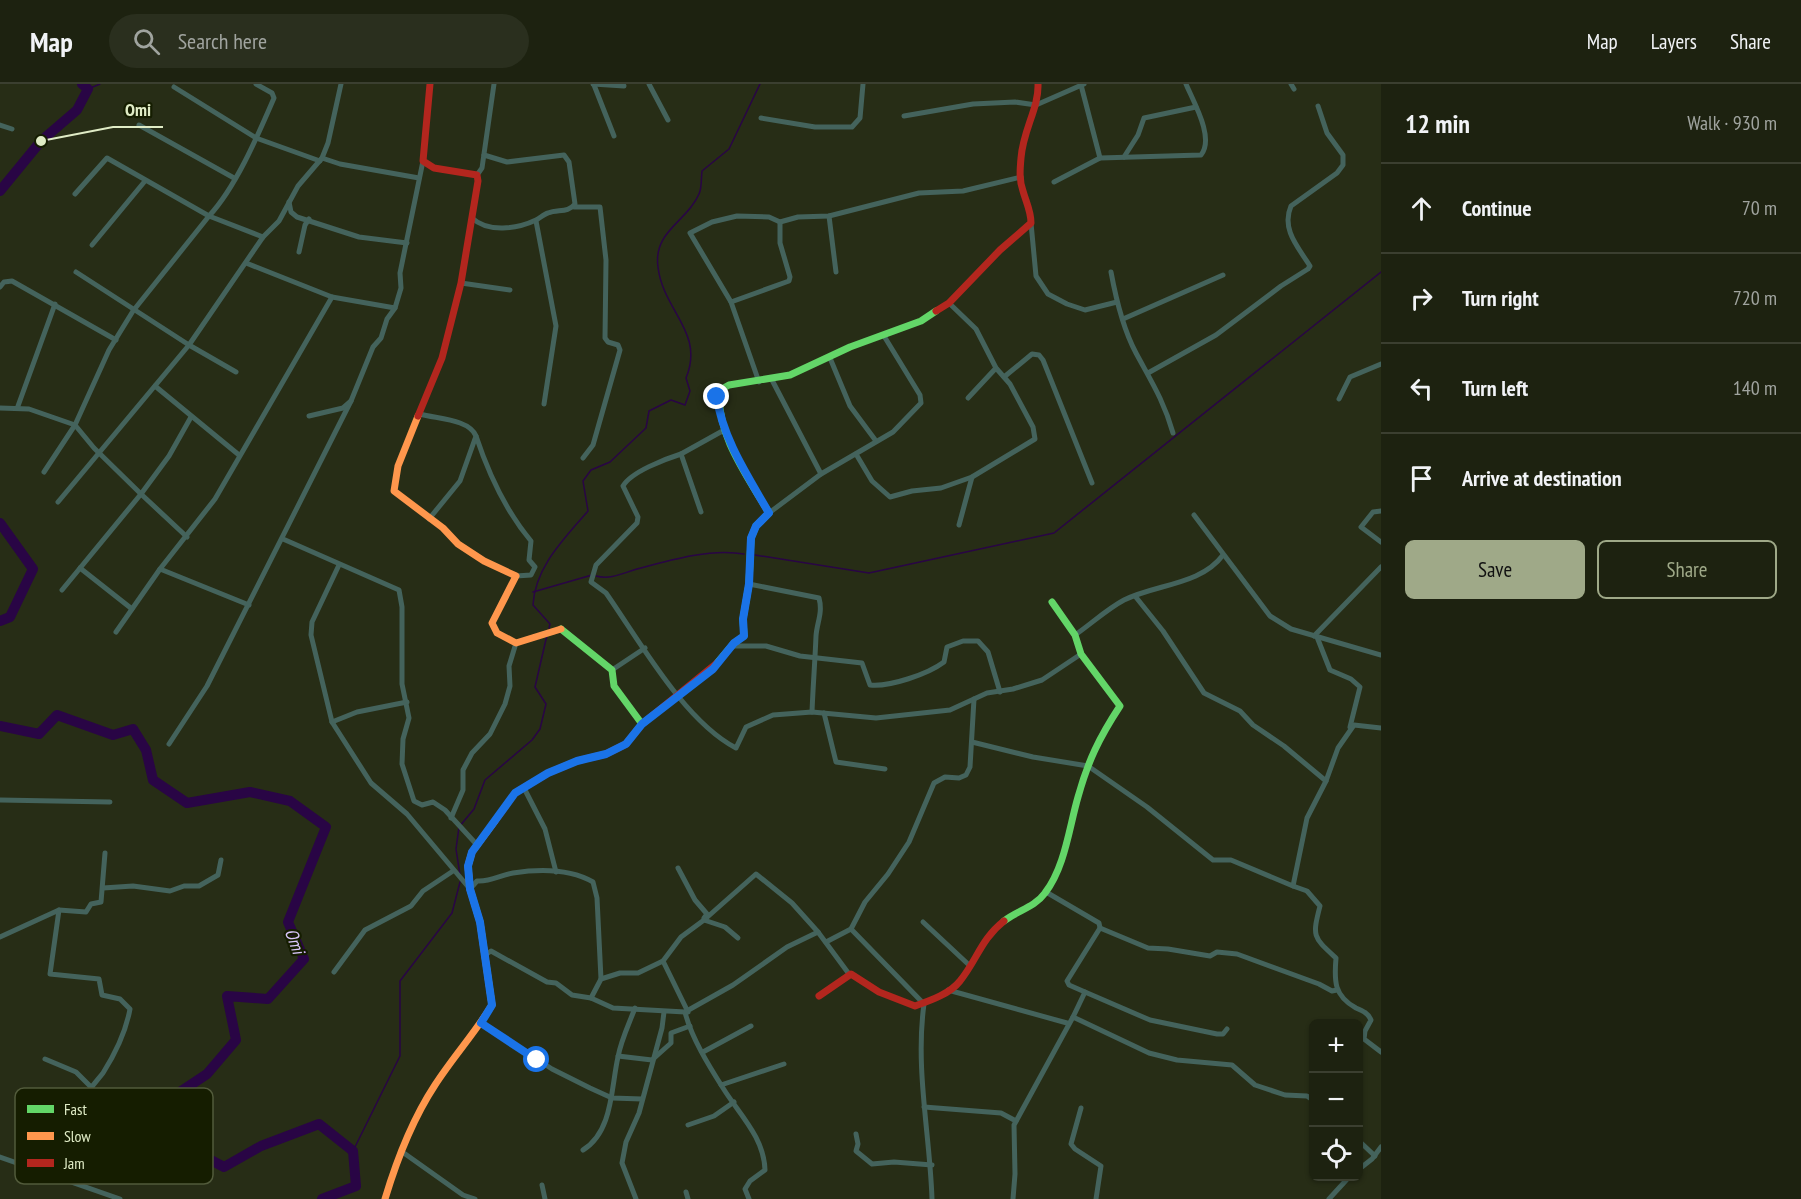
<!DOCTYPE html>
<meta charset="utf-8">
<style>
body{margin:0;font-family:"PT Sans Narrow",sans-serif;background:#2a2f1e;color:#f1f3f6}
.controls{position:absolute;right:18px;bottom:18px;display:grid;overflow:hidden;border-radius:9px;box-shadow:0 2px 4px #0004}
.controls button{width:54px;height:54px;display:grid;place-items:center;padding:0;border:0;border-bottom:2px solid #3b3f30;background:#1d2210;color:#f1f3f6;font:30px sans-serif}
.stop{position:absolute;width:18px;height:18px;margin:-14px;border:4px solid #1a73e8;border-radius:50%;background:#fff}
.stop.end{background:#1a73e8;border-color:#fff;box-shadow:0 2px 6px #0008}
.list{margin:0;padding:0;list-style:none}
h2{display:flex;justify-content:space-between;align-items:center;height:78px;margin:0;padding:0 24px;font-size:26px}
h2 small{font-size:20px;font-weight:400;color:#a0a49f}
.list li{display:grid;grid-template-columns:39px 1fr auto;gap:18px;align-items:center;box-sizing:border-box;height:90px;padding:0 24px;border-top:2px solid #3b3f30}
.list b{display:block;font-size:22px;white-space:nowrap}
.list em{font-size:20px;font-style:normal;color:#a0a49f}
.actions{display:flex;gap:12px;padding:18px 24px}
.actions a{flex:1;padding:14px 0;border:2px solid #9fa988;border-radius:9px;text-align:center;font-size:21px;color:#9fa988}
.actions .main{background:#9fa988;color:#111}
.icon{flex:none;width:33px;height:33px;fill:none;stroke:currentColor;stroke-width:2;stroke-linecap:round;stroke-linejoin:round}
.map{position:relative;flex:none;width:1381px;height:1115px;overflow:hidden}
header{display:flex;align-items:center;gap:36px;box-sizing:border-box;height:84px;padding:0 30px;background:#1d2210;border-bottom:2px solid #3b3f30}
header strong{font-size:28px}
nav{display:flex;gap:33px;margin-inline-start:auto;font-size:21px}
.search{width:420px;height:54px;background:#2a2f1e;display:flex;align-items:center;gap:15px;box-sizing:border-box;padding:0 21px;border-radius:33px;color:#a0a49f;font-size:22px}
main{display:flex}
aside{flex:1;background:#1d2210}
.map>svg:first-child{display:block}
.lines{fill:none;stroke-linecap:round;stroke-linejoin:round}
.stream{stroke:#290545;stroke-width:1.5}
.river{stroke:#290545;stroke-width:10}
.street{stroke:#44635c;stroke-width:5}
.fast{stroke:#63d668;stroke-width:7}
.slow{stroke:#ff974d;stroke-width:7}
.jam{stroke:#b3261e;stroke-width:7}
.route{stroke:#1a73e8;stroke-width:8}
.labels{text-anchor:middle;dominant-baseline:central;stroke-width:4.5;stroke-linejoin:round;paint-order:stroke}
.water-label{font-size:18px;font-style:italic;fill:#d9c6f9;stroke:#151d00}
.key{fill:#151d00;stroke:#525b3b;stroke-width:1.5}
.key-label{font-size:16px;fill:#e0ecc6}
.leader{fill:none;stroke:#e0ecc6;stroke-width:2}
.callout-dot{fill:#e0ecc6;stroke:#151d00;stroke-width:2}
.callout-label{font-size:18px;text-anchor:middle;font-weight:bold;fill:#e0ecc6;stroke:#151d00;stroke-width:4.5;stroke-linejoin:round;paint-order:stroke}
</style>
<header>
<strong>Map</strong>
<div class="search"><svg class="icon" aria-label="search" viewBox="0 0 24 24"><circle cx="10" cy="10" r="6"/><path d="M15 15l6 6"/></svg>Search here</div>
<nav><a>Map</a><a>Layers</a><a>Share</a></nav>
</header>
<main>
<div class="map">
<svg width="1381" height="1115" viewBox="0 0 1381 1115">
<rect width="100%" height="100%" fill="#272d16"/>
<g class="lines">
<!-- stream -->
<g class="stream">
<path d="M88,5L100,0"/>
<path d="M755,471L869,489L1054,449L1381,188"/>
<path d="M596,492C611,496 623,489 637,485C670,476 711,464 744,470"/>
<path d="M533,508L592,491"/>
<path d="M549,544L550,540L533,521C535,483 564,455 588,427L583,397L591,386L610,378L646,344L649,327L671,316L685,321L690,307L686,294C705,248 663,227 658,183C653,147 687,138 699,110C702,104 701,94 702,87L729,65L760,0"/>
<path d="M460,791L456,765L459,743L474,725L485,696L532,656L540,645L546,620L535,603L547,551"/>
<path d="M353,1067L400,972V897L452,829L460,798"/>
</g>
<!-- river -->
<g class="river">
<path d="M0,107L41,57L77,26L88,5L82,0"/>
<path d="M0,439L33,485L10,533L0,537"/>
<path d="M0,642L39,650L57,631L113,651L133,645L146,666L153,696L187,719L250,708L290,717L326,743L288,838L304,875L268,915L227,912L236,956L207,990L177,1010L204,1049L207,1074L224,1083L261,1062L319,1040L353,1067L356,1102L322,1115"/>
</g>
<!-- street -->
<g class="street">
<path d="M593,0L624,2"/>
<path d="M649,0L668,36"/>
<path d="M1291,0L1294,5"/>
<path d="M594,1L614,52"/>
<path d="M1081,1L1100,74"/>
<path d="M174,3L256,54L320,77"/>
<path d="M904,32L973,20L1015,18L1036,21L1084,0"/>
<path d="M761,34L815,43H852L860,34L863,0"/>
<path d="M0,41L12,45"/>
<path d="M139,41L234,94"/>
<path d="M1124,73L1138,51L1144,34L1196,23"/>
<path d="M322,74L340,80L419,94"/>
<path d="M477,91L482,84L494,0"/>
<path d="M1054,98L1100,74L1201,71C1215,54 1193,17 1186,0"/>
<path d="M75,110L107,74L209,132C236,103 258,51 274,14L272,9L256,0"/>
<path d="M289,118L291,128L297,133L359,153L407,159"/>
<path d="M574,123H600L606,176L605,254L608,258L618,261L620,266L593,361L583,374"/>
<path d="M829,132L836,188"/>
<path d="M472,134C488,149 517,145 536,136C540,134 544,130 548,129C558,125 568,129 575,120L569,78L564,71L507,78L484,71"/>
<path d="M536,137L556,242L544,320"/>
<path d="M1031,139L1036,192L1048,210L1067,220L1085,226L1117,218"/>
<path d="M92,161L145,97"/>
<path d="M299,168L305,141L309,135"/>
<path d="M246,179L332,213L395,224"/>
<path d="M76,188L189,261L236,288"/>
<path d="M1111,188C1116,215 1123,245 1136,269C1151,297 1164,317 1173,349"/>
<path d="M461,199L510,206"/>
<path d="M0,203L4,198L12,197L116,256"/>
<path d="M731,218L789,197L790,193L780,159V138"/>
<path d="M949,219L976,245L996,284L1010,300L1033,343L1035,355L972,393L959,441"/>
<path d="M1123,235L1223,191"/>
<path d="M830,274L850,322L876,357"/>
<path d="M1148,289L1216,251L1281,202L1308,185L1310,182C1298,163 1281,145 1291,122L1337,89L1343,81V71L1327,49L1318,22"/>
<path d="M1004,293L1032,270L1039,271L1043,276L1092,399"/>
<path d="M772,296L821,390"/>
<path d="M759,298L731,218L690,149L712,138L737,132L769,133L780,138L798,133L829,132L919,109L963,107L1021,93"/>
<path d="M155,302L239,371"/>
<path d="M968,314L996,284"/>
<path d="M1339,315L1350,293L1381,280"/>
<path d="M18,322L55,220"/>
<path d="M0,324L29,325L75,341L94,364L141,410L169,372L191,333"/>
<path d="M420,330C437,335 469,335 476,352L460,397L429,435"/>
<path d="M309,332L343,324L351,317L373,263L381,254L387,235L395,224L401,204L400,189L423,77"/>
<path d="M476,352C489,391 505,426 531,457L529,476L535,483L531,491L516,492"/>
<path d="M681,370C665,375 631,388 623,402L638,433L637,439L596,481L591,498L606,509C639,556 684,637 736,664L746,643L773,631L812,628L876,634L950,626L987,609L1013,605L1042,596L1081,570"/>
<path d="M856,370L872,397L890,413L912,407L941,404L972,393"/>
<path d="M44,388L75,341L109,266L133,227L209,132L263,153"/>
<path d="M58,418L189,261L263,153L279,137L298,102L322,74L328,59L341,0"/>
<path d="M1381,427L1373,428L1361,443L1381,458"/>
<path d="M701,428L681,370L726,345"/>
<path d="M769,429L821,390L893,348L921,319L920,311L884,252"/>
<path d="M1194,431L1270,532L1291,545L1381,571"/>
<path d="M283,455L399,506L402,523V600L409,634L403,655L402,680L414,717L422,721L433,718L445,726L478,762"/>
<path d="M339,481L312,538L311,551L332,638L371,699L407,730L470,805L477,797C491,798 500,791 513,789C539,785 570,785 593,798L597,814L601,895"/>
<path d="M80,484L132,525"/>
<path d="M160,485L249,521"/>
<path d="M749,500L819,514C823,529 817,538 816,552C815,577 813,602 812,628"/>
<path d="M62,506L141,410L187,453"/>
<path d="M1135,512L1163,547L1204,609L1240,627L1253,641L1284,662L1326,697"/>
<path d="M116,548L160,485L215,415L332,213"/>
<path d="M1075,551C1091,540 1107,525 1124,516C1156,500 1201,501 1223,471"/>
<path d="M1314,552L1381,483"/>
<path d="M1317,553L1330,586L1351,595L1360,603L1350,643"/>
<path d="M732,562H766L800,572L862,579L870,601C890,603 928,590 944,578L947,563L963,557H978L988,568L1000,608"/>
<path d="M612,586L645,564"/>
<path d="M824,629L836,678L885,685"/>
<path d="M332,638L357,628L407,618"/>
<path d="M1381,644L1354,641L1338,664L1326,697L1307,734L1293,802L1307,807L1320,822C1312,853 1313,853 1336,874C1334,897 1334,912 1356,924C1363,927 1368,929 1371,936L1365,947L1364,955L1381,968"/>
<path d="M972,658L1033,673L1088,682L1147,723L1213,776H1231L1293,802"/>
<path d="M169,660L207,602L351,317"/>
<path d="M524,704L545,745L556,788"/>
<path d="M0,716L110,718"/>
<path d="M451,734L463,706V686L472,669L490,650L505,620L510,602L509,582L516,559"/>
<path d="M678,784L695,816L707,830L704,834"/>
<path d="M103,804L133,802L170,807L184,802H199L218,791L221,776"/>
<path d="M1046,808L1099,839L1100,844L1067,897L1069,901L1085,908L1073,933"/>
<path d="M59,826L86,828L91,820L101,818L105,769"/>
<path d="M704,836L756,790L792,819L818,848"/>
<path d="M923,838L969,881"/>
<path d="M1100,844L1148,864L1168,865L1210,872L1217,868L1237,870L1319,900L1332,907L1337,906"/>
<path d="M0,853L59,826L50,890L99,895L102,911L120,915L130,925C126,947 115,970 103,989C96,998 89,1005 84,1015C72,1039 69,1072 56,1093"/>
<path d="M826,858L851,845"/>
<path d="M485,871L491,867L547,898L556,899L572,911L591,914L613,924L685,928L733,901L787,863L818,848L849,890"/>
<path d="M663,877L688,928"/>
<path d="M334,888L365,846L411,822L423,807L453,787"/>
<path d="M948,906L1067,939"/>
<path d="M1085,908L1150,936L1217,950H1223L1227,945"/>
<path d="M591,914L601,895L620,889H638L663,877L681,853L704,836L725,843L738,854"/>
<path d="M685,928C691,953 709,982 723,1004C739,1030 764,1053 765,1086L750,1097L745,1105L749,1115"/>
<path d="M481,939L552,985L590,1004L612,1014L642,1015"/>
<path d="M703,968L751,942"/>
<path d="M618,972L652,976L671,959V949L690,942"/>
<path d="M45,975L76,988L91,1003"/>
<path d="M721,1001L784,980"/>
<path d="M924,1023L1001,1029L1016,1037"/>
<path d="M1081,1024L1071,1060L1075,1065L1101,1082L1096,1115"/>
<path d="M688,1041L714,1032L734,1018"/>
<path d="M856,1050L858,1060L856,1067L872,1080L894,1078L932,1081"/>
<path d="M1358,1056L1375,1072"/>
<path d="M583,1066C613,1048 611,1003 618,973C621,956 629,940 635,924"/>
<path d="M401,1067L463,1111L475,1115"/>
<path d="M0,1073L120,1115"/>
<path d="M1358,1086L1372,1075L1381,1063"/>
<path d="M542,1101L545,1115"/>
<path d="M686,1108L688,1115"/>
<path d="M636,1115L622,1079L626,1058L639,1029L662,944L664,928"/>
<path d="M932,1115C930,1051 915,985 924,920L851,845L865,818L888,790L909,758L934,699L945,693L959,694L966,691L970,683L974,615"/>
<path d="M1013,1115L1015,1090L1014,1041L1073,933L1149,969L1177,976L1232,981L1255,1001L1285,1011L1307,1012L1314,1017"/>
<path d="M1329,1115L1350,1092"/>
</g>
<!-- fast -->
<g class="fast">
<path d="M561,545L612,586L614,602L642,640"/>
<path d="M717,579L734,559L744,552L743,535L749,500L751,454L756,442L769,429C748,393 715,350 720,306L729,301L790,291L850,263L921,237L936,227"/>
<path d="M1004,837C1018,826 1034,824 1045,809C1065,783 1069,744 1078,713C1088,677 1099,654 1120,622L1081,570L1075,551L1052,518"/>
</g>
<!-- slow -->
<g class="slow">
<path d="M418,332L398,382L394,407L443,444L458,460L484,477L516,492L492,539L497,549L516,559L561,545"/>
<path d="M385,1115C397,1075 412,1036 435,1001C453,973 475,949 492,921L480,838L470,805L468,782L472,768L495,737"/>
</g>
<!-- jam -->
<g class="jam">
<path d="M936,227L949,219L1000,166L1031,139C1031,127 1026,118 1023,107C1019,96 1020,85 1021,74C1023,46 1039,24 1038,0"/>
<path d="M418,332L442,274L461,199L478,97L477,91L434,84L423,77L430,0"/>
<path d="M495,737L515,709L548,689L577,677L606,670L626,660L642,640L717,579"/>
<path d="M819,912L851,890L879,908L915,922C929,917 950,910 960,897C977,876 981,855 1004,837"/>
</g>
</g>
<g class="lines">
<!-- route -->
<path class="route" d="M537,976L481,939L492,921L480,838L470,805L468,782L472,768L515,709L548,689L577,677L606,670L626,660L642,640L713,585L734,559L744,552L743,535L749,500L751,454L756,442L769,429C749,394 722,354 717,313"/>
</g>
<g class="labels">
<!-- water labels -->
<g class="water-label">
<text transform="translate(295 857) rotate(70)">Omi</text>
</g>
</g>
<!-- legend -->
<rect x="15" y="1004" width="198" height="96" rx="9" class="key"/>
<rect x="27" y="1021" width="27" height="8" fill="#63d668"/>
<rect x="27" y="1048" width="27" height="8" fill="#ff974d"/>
<rect x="27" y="1075" width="27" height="8" fill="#b3261e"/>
<g class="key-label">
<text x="64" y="1031">Fast</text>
<text x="64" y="1058">Slow</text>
<text x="64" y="1085">Jam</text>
</g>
<!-- callouts -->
<path class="leader" d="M41 57L113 43H163"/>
<circle class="callout-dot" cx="41" cy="57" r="6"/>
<g class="callout-label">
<text x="138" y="32">Omi</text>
</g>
</svg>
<div class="controls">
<button>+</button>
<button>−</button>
<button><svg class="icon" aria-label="locate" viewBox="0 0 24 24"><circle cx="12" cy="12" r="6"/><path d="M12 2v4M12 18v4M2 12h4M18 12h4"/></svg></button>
</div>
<div class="stop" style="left:537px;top:976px"></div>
<div class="stop end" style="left:717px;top:313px"></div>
</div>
<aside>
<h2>12 min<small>Walk · 930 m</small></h2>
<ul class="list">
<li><svg class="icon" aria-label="ahead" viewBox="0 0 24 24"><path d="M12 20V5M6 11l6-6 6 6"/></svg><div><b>Continue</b></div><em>70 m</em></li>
<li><svg class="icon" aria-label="right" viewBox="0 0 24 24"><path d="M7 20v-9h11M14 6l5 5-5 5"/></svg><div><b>Turn right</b></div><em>720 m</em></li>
<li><svg class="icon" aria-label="left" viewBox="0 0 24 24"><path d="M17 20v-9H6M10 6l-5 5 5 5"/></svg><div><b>Turn left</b></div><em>140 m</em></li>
<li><svg class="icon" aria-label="arrive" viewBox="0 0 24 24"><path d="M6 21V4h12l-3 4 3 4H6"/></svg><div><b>Arrive at destination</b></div></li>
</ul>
<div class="actions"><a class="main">Save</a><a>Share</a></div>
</aside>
</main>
